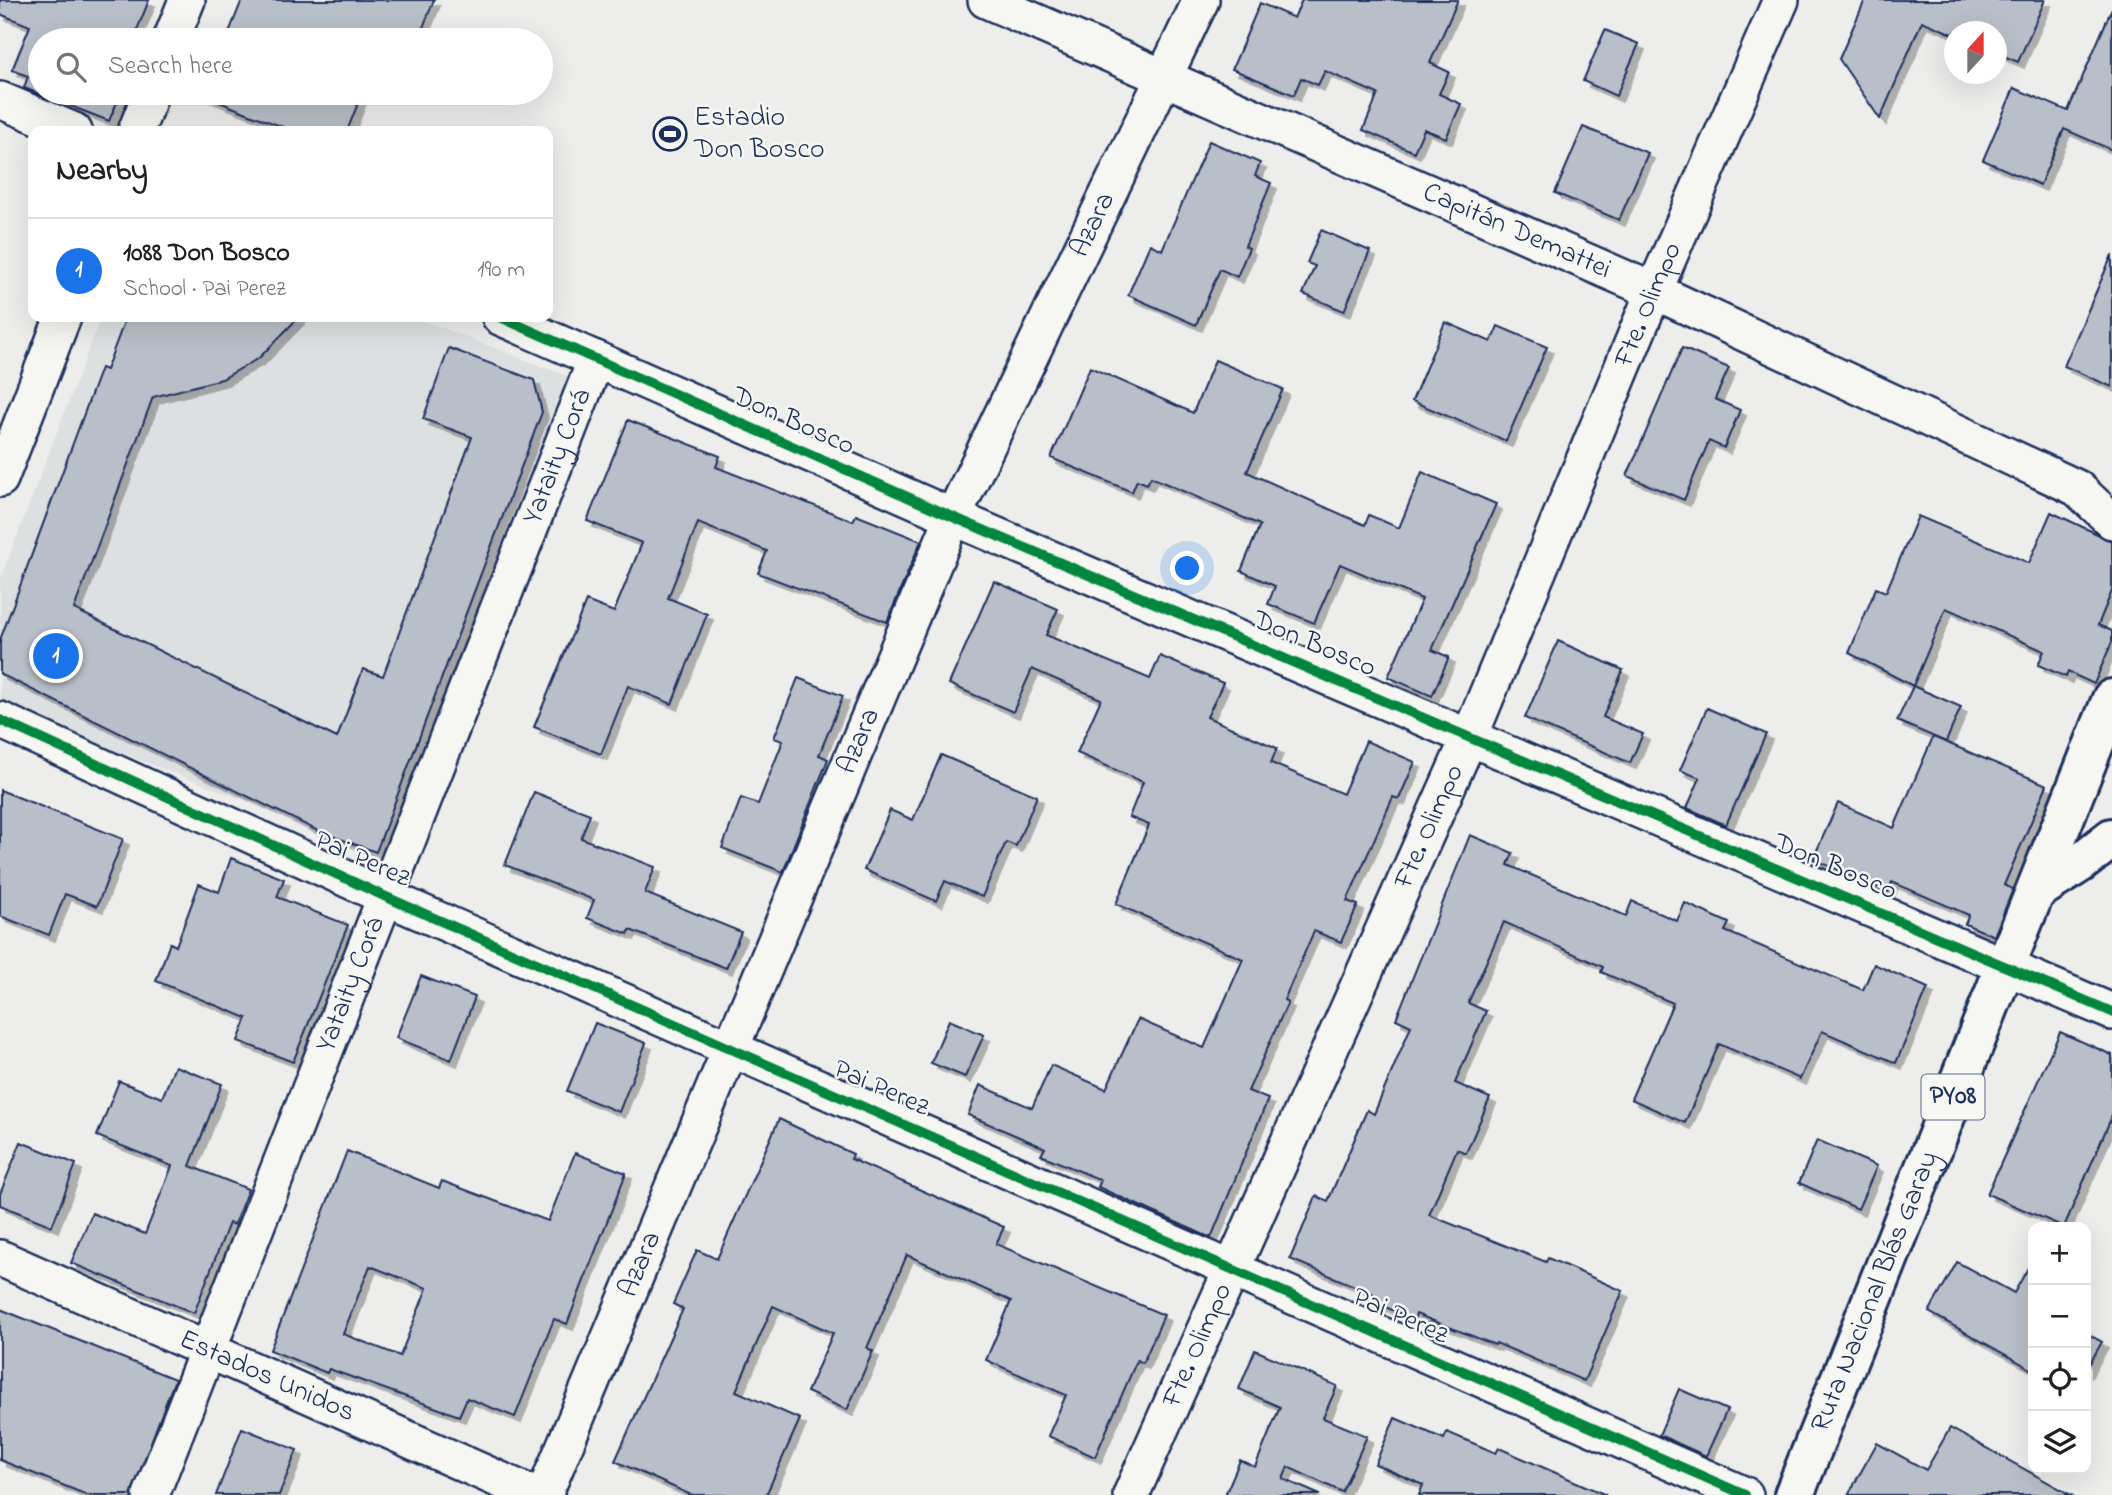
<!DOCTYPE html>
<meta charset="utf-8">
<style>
body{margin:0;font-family:"Indie Flower",sans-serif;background:#f6f6f6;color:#202124}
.controls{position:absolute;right:21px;bottom:21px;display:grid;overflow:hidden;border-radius:14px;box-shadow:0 7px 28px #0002}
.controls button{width:63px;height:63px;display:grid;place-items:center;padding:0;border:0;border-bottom:2px solid #e0e0e0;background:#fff;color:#202124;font:35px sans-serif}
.compass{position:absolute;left:1944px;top:21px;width:63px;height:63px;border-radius:50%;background:#fff;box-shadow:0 7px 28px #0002;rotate:21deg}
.you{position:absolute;left:1188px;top:569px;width:24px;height:24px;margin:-18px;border:5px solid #fff;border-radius:50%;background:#1a73e8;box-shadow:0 0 0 10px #1a73e833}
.badge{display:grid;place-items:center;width:46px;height:46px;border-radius:50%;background:#1a73e8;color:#fff;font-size:23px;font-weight:700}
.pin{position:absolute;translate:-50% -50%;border:4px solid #fff;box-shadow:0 2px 7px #0006}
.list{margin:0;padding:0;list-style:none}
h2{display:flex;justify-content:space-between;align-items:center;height:91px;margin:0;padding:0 28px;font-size:30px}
h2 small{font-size:23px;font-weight:400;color:#757577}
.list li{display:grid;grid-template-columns:46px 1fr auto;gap:21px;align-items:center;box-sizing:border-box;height:105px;padding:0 28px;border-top:2px solid #e0e0e0}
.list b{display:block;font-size:26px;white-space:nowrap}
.list p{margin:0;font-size:23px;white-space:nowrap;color:#757577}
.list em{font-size:23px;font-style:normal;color:#757577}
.icon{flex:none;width:38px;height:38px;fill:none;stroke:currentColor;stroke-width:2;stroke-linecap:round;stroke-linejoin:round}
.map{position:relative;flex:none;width:2112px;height:1495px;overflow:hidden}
.search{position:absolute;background:#fff;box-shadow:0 7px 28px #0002;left:28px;top:28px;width:525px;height:77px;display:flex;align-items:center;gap:18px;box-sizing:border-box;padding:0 24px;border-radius:38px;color:#757577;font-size:26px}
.panel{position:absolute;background:#fff;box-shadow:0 7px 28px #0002;left:28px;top:126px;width:525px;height:196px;border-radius:14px}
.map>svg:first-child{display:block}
.built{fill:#dde0e1}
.building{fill:#b9bfc8;stroke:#1b2f5e;stroke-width:2;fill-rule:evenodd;filter:url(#shadow)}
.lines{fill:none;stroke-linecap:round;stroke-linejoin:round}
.street-casing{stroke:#1b2f5e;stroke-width:40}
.secondary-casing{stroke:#1b2f5e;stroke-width:44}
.highway-casing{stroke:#1b2f5e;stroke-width:44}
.street{stroke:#f6f6f2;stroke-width:35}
.secondary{stroke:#f6f6f2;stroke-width:38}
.highway{stroke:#f6f6f2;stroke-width:38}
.cycleway-casing{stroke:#f6f6f2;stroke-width:15}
.cycleway{stroke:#00873e;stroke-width:10}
.labels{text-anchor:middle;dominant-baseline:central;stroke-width:5;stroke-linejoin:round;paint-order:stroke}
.shield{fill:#f6f6f2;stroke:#5d6b8a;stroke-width:2}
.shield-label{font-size:26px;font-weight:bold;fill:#1b2f5e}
.poi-label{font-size:28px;fill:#1b2f5e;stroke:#f6f6f2;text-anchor:start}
.street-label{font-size:28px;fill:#1b2f5e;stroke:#f6f6f2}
</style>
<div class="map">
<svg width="2112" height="1495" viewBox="0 0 2112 1495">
<defs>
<filter id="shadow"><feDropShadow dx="6" dy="6" stdDeviation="0" flood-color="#0004"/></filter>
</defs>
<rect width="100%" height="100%" fill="#edeeec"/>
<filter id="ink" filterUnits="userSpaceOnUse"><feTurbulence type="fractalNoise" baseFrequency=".0143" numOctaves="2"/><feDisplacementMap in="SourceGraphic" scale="14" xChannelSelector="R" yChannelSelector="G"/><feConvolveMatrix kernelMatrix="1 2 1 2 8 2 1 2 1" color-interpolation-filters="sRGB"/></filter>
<g filter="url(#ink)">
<!-- built -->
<path class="built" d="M101,317H415L575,379L391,857L0,706V580Z"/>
<!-- building -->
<g class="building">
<path d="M0,0H149L133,40H40V93H121L109,121L24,88L28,76L12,70L30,26L0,14Z"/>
<path d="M242,0H434L418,40H226Z"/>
<path d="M1302,0H1458L1430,63L1449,72L1439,94L1461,104L1446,138L1424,129L1414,152L1363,130L1378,94L1325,71L1318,85L1301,78L1294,95L1232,69L1260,3L1294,18Z"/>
<path d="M1865,0H2045L2018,62L1997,53V32H1955V35L1922,21L1880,119L1839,59Z"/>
<path d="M2112,8V150L2064,129L2040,185L1983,160L2014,88L2068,111Z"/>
<path d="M1605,30L1639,44L1616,96L1583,81Z"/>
<path d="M205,93H362L347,131H293L204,96Z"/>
<path d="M1583,127L1648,153L1619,220L1555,193Z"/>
<path d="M1209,141L1260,163L1255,176L1271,183L1245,246L1249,248L1237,277L1220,269L1196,325L1128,295L1150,244L1162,250Z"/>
<path d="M1321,230L1370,251L1344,311L1303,294L1315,266L1307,263Z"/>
<path d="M2112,255V387L2064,366Z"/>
<path d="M126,317H299L259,358L222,379L153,397L74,609L337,738L363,669L383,676L472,437L423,419L449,348L534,380L542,412L376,852L318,831L0,674V640L101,368L106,370Z"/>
<path d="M1445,322L1491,342L1498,326L1547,347L1506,441L1412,401Z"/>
<path d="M1682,348L1729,368L1715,399L1740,410L1724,448L1709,441L1684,500L1627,476Z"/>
<path d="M1215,360L1283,389L1247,472L1365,525L1369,515L1399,528L1422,472L1496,504L1432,650L1449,657L1432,696L1388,677L1422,599L1340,564L1314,623L1268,604L1275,586L1241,571L1260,525L1151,477L1147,484L1137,480L1132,492L1051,458L1090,367L1193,413Z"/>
<path d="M628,420L720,456L716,467L853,521L856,515L921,541L887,622L758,573L767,551L698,523L668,598L707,614L672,704L628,686L601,754L534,727L586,601L614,612L642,543L587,521Z"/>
<path d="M2051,512L2112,541V591L2098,625L2112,631V642L2094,684L2068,672L2066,677L2038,665L2044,651L1946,608L1913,686L1849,653L1876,588L1886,592L1918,516L2029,563Z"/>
<path d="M994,581L1058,609L1046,635L1150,679L1160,656L1223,683L1207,717L1277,748L1271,763L1343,794L1366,741L1415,762L1399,799L1393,797L1347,901L1358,905L1341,942L1314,931L1284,1000L1288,1002L1248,1091L1268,1099L1211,1238L1098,1187L1101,1180L1041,1155L1045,1148L968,1115L980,1085L1032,1108L1051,1065L1106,1089L1138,1019L1204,1048L1243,959L1116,904L1149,825L1129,817L1143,782L1077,753L1101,699L1032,669L1013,712L949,684Z"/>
<path d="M1558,641L1623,670L1603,717L1643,734L1630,763L1525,718Z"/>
<path d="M798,678L843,696L819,755L828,759L783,872L722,848L741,798L758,804L783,741L774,738Z"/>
<path d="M1913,686L1961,707L1946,742L1897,721Z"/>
<path d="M1707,708L1766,734L1726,825L1687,808L1700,778L1680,770Z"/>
<path d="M1933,737L2047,785L2004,885L2013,889L1994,936L1965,924L1969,915L1892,882L1888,892L1813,859L1838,803L1894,828Z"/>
<path d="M941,755L1037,796L1016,846L1006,842L982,897L945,881L936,901L864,870L890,810L913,820Z"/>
<path d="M0,790L123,839L97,906L65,894L49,935L0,916Z"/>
<path d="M534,792L590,814L581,838L655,867L645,893L741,932L726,968L630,930L628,934L587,918L594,900L505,865Z"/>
<path d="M1470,835L1513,853L1508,865L1626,916L1632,901L1677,921L1685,903L1729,923L1725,931L1863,990L1874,964L1928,988L1896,1063L1822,1031L1800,1079L1719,1044L1685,1123L1631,1099L1673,1003L1601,972L1603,967L1504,922L1468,1003L1486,1011L1455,1083L1490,1098L1466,1153L1457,1149L1429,1215L1546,1262L1548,1258L1623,1291L1584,1381L1496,1343L1495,1345L1416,1314L1414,1319L1373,1302L1376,1295L1290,1259L1316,1196L1328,1201L1367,1110L1374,1114L1411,1026L1396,1019Z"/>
<path d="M231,858L284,879L277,897L348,925L293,1062L238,1041L247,1018L156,981L170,943L176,946L199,884L219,892Z"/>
<path d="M421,976L475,997L451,1060L396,1038Z"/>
<path d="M949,1020L984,1035L965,1077L931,1063Z"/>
<path d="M595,1023L646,1043L619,1112L567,1091Z"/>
<path d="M2060,1032L2112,1055V1116L2064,1227L1987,1194Z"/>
<path d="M175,1066L222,1084L190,1166L248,1189L234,1225L229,1223L194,1313L71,1263L92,1213L145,1234L172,1166L97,1136L119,1081L162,1098Z"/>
<path d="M779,1119L853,1154L851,1159L1004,1227L996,1244L1164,1315L1143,1363L1137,1360L1095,1457L1048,1436L1066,1395L986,1360L1011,1301L907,1255L867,1348L873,1351L847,1410L807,1392L833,1333L773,1306L736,1391L800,1419L766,1495H691L615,1461L683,1309L673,1304L697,1250L717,1259Z"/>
<path d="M1817,1140L1877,1166L1858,1209L1799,1183Z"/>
<path d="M21,1142L76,1164L52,1226L0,1205V1194Z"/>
<path d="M347,1151L439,1188L442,1181L548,1221L575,1153L626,1173L567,1324L554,1319L515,1417L467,1398L459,1416L329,1369L327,1373L270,1350ZM370,1266L427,1288L400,1356L343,1334Z"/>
<path d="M2033,1259V1370L1929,1312L1957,1262L2014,1293Z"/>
<path d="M0,1309L175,1379L131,1495H87L0,1460Z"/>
<path d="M2086,1333L2102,1342L2086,1370Z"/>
<path d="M1255,1350L1337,1386L1323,1418L1367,1436L1342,1492L1288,1467L1283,1479L1320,1495H1225L1240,1460L1255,1467L1280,1407L1239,1389Z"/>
<path d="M1679,1389L1727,1410L1706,1456L1659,1435Z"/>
<path d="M1395,1418L1444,1439L1447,1432L1496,1453L1499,1448L1606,1495H1419L1423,1485L1375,1464Z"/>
<path d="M242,1428L297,1450L279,1495H216Z"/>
<path d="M1950,1428L2071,1495H1848L1877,1443L1926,1470Z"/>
</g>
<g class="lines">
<defs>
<g id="street">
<path id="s1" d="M986,0L1654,291L2077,488L2112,521"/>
<path d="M171,40L187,0"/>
<path d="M0,100L74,131"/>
<path d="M136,131L151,93"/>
<path d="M500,317L953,517L2112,1012"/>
<path d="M0,479L63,317"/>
<path d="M0,720L384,896L1745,1495"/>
<path id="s2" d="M0,1258L534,1495"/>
<path id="s3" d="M151,1495L596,359"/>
<path id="s4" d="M544,1495L953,517L1201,0"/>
<path id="s5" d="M1131,1495L1470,736L1654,291L1781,0"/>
</g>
<path id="secondary" d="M2036,891L2080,863L2112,838"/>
<g id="highway">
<path id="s6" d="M1794,1495L2112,699"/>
</g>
</defs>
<!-- street casing -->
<use href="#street" class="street-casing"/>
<!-- secondary casing -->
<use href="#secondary" class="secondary-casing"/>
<!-- highway casing -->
<use href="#highway" class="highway-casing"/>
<!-- street -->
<use href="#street" class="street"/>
<!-- secondary -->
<use href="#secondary" class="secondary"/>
<!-- highway -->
<use href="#highway" class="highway"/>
<defs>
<g id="cycleway">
<path d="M500,317L953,517L2112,1012"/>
<path d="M0,720L384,896L1745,1495"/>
</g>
</defs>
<!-- cycleway casing -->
<use href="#cycleway" class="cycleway-casing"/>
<!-- cycleway -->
<use href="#cycleway" class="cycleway"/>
</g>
</g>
<!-- icons -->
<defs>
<symbol id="stadium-ring" viewBox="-11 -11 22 22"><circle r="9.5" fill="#f6f6f2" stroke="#1b2f5e" stroke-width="1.5"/><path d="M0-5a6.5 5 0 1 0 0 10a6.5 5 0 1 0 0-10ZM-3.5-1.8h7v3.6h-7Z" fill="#1b2f5e"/></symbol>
</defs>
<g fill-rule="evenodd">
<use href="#stadium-ring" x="651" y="115" width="38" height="38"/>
</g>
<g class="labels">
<!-- shield labels -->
<rect class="shield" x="1921.5" y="1074.5" width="63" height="45" rx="5"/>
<g class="shield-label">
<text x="1953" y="1097">PY08</text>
</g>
<!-- poi labels -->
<g class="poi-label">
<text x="694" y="118">Estadio<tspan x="694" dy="32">Don Bosco</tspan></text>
</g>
<!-- street labels -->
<g class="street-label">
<text stroke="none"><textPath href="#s4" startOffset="1384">Azara</textPath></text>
<text stroke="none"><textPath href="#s1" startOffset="579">Capitán Demattei</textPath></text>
<text stroke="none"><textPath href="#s5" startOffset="1298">Fte. Olimpo</textPath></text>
<text transform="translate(793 422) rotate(24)">Don Bosco</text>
<text stroke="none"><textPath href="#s3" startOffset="1115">Yataity Corá</textPath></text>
<text transform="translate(1314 645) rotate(23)">Don Bosco</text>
<text stroke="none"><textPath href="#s4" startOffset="817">Azara</textPath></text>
<text stroke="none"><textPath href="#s5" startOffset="732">Fte. Olimpo</textPath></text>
<text transform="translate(362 860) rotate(24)">Pai Perez</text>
<text transform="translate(1835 868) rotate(23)">Don Bosco</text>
<text stroke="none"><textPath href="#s3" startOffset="548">Yataity Corá</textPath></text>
<text transform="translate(881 1089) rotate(24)">Pai Perez</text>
<text stroke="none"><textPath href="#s4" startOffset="250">Azara</textPath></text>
<text stroke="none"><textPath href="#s6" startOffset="219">Ruta Nacional Blás Garay</textPath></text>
<text transform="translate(1400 1317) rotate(24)">Pai Perez</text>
<text stroke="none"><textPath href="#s5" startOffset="164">Fte. Olimpo</textPath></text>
<text stroke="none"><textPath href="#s2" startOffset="292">Estados Unidos</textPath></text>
</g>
</g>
</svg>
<div class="controls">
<button>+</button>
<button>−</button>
<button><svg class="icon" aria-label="locate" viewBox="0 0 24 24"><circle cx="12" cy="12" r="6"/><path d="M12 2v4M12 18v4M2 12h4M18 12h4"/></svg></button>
<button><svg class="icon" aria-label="layers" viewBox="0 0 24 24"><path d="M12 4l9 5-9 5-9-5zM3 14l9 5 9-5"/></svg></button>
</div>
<svg class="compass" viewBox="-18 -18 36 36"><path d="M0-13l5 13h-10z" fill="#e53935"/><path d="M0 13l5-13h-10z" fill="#757577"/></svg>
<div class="you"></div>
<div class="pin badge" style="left:56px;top:656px">1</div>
<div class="search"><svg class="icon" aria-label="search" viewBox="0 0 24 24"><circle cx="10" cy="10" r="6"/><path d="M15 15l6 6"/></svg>Search here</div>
<section class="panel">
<h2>Nearby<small></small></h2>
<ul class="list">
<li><span class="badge">1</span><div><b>1088 Don Bosco</b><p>School · Pai Perez</p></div><em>190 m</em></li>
</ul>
</section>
</div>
